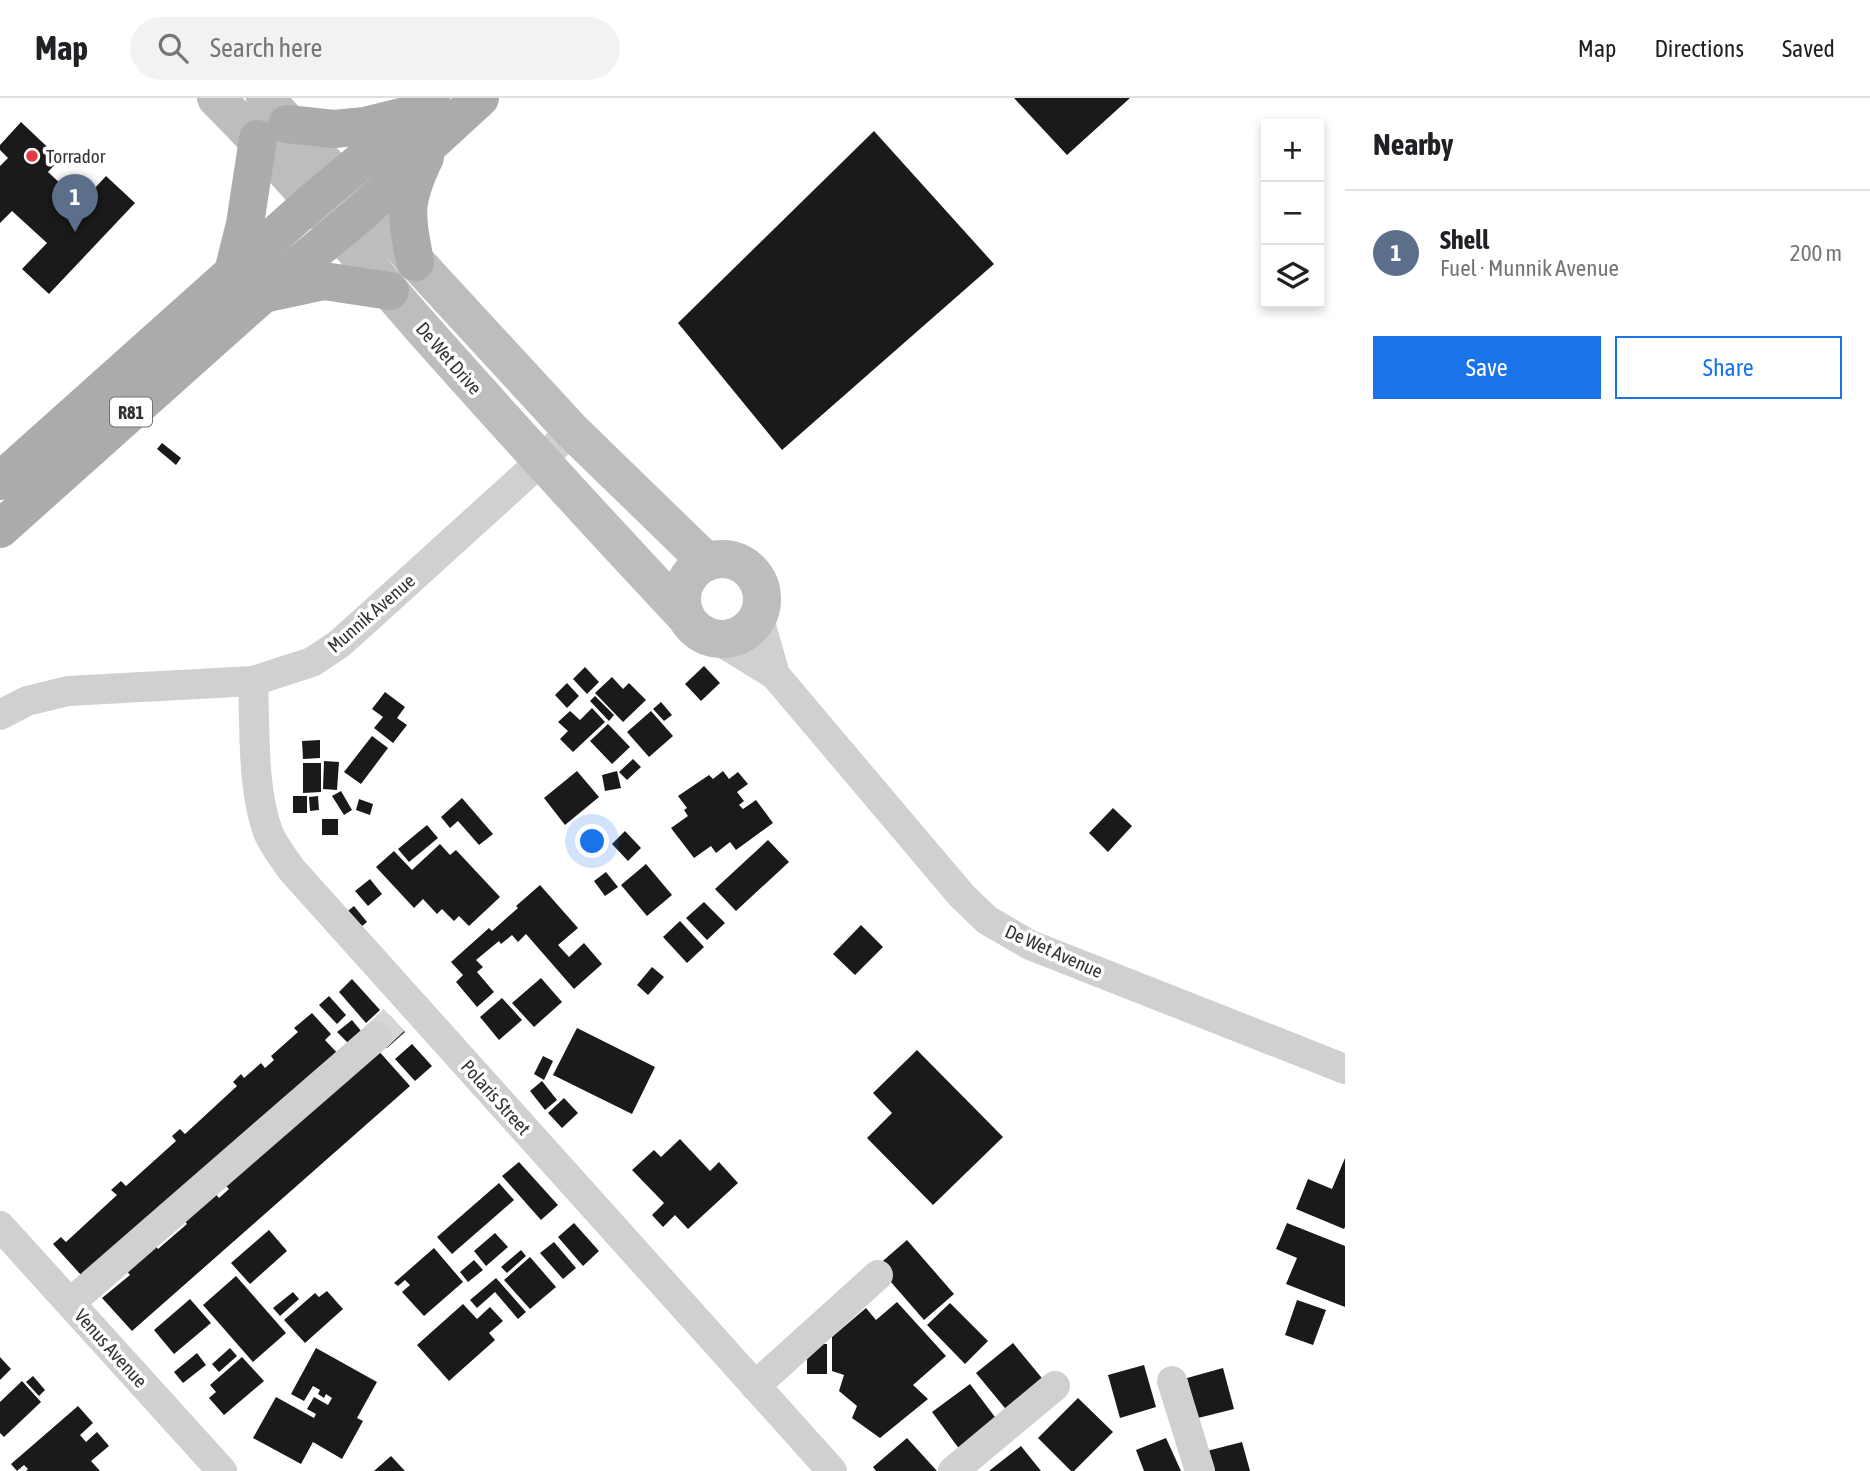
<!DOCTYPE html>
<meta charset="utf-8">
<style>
body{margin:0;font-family:"Asap Condensed",sans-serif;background:#f2f2f2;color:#202124}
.controls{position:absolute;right:21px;top:21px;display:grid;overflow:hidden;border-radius:0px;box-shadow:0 4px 10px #0003}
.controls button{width:63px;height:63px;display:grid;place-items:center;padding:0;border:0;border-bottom:2px solid #e0e0e0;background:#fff;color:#202124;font:35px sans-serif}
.you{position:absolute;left:593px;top:744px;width:24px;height:24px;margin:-18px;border:5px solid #fff;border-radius:50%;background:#1a73e8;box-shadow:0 0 0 10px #1a73e833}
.badge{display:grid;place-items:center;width:46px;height:46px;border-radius:50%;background:#1a73e8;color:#fff;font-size:23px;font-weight:700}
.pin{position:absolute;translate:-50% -58px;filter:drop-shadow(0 2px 4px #0008)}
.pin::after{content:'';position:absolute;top:37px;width:24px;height:21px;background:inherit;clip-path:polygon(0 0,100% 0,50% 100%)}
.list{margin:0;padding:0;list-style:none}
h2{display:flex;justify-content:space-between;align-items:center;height:91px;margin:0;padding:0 28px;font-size:30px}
h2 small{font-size:23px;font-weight:400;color:#757577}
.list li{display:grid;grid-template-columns:46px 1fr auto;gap:21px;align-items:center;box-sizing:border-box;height:126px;padding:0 28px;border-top:2px solid #e0e0e0}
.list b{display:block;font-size:26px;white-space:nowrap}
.list p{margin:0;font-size:23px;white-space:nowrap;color:#757577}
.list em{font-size:23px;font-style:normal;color:#757577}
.actions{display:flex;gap:14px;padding:21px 28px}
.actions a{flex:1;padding:16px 0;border:2px solid #1a73e8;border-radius:0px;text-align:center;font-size:24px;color:#1a73e8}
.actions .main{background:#1a73e8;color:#fff}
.icon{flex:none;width:38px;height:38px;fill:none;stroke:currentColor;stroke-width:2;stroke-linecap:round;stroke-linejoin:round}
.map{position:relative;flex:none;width:1345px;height:1373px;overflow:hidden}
header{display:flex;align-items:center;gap:42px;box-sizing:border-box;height:98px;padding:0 35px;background:#fff;border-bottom:2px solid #e0e0e0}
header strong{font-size:33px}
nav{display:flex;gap:38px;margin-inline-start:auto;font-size:24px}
.search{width:490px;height:63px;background:#f2f2f2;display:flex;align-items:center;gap:18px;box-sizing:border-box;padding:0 24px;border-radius:38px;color:#757577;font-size:26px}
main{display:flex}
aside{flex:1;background:#fff}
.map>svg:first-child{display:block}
.building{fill:#1a1a1a}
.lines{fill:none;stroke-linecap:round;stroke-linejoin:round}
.street-tunnel{stroke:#d6d6d6;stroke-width:30;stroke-dasharray:30 15;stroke-linecap:butt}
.street{stroke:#d0d0d0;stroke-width:30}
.secondary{stroke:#bdbdbd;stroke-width:38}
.primary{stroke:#ababab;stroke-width:38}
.poi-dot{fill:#e63946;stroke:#fff;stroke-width:2.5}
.labels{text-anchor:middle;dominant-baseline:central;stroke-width:7;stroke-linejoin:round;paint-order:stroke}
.shield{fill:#fff;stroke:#707070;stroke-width:2}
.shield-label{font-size:18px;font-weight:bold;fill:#333}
.poi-label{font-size:19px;fill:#333;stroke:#fff;text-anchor:start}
.street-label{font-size:19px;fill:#333;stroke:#fff}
</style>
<header>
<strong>Map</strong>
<div class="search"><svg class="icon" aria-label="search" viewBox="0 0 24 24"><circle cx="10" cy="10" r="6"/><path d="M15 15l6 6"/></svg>Search here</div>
<nav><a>Map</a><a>Directions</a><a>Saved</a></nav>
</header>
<main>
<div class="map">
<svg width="1345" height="1373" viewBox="0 0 1345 1373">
<rect width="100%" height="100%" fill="#fff"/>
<!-- building -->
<g class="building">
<path d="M1014,0H1130L1067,57Z"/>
<path d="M21,24L60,61L48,74L81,105L106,78L135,105L49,196L22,171L47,145L12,113L0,125V68L8,60L0,52V47Z"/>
<path d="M874,33L994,166L782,352L678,225Z"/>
<path d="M162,345L181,360L176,367L157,351Z"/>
<path d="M704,568L720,585L701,603L685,586Z"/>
<path d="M585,569L599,584L587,596L573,581Z"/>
<path d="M612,579L623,591L629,585L646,602L623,624L595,595Z"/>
<path d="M567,585L579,598L567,610L555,597Z"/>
<path d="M385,594L405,609L397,620L407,627L393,645L374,630L383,619L372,611Z"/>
<path d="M595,598L614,617L609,623L590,603Z"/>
<path d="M661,604L672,617L664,623L653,611Z"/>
<path d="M592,610L605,624L573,654L560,641L568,633L558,624L570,613L580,622Z"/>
<path d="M651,613L673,638L649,659L627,634Z"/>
<path d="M608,626L630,649L612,666L590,643Z"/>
<path d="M372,638L388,650L361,686L344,674Z"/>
<path d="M320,642V660L303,661L302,643Z"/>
<path d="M633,661L641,669L627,682L619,674Z"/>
<path d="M324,663L339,664L337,692L323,691Z"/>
<path d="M303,665H321V694L303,695Z"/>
<path d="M577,673L599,699L565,727L544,700Z"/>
<path d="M617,673L621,690L605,693L602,677Z"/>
<path d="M723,673L729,681L738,674L748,686L737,694L744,703L739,707L743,711L756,702L773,725L736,752L730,744L716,755L711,748L694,760L671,730L688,718L684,712L687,710L678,698L709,677L713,681Z"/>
<path d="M341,693L352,712L344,717L332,698Z"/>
<rect x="293" y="698" width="14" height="17"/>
<path d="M318,698L319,712L310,713L309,699Z"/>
<path d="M462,700L493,736L479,747L458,723L450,730L441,719Z"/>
<path d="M359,701L373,706L370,717L356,712Z"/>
<path d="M1113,710L1132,728L1108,754L1089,735Z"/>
<rect x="322" y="721" width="16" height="16"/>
<path d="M427,727L438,740L409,764L398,751Z"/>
<path d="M625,733L641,750L628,763L612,746Z"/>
<path d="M768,742L789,764L736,813L715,791Z"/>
<path d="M440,746L450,757L456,752L500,799L469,828L459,818L454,823L442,811L437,816L423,801L414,810L376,769L394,753L412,772Z"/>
<path d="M646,766L672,797L647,818L621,787Z"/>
<path d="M606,774L618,789L605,798L594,783Z"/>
<path d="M370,781L382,796L368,808L355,793Z"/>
<path d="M540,787L578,830L558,847L569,859L584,845L602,866L574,891L526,836L518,844L512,837L501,846L499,843L476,862L483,869L477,874L494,894L477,909L456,884L463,877L451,864L489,830L492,833L518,810L516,808Z"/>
<path d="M704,804L725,825L707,842L686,820Z"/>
<path d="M354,808L367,824L351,837L338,821Z"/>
<path d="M680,823L704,849L687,865L663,839Z"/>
<path d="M861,827L883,849L855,877L833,856Z"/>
<path d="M652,869L664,879L648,897L637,887Z"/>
<path d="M541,880L562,904L534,929L512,905Z"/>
<path d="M352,881L380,912L366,925L339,894Z"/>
<path d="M329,898L346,917L337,926L319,907Z"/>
<path d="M502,900L522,922L499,942L480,919Z"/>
<path d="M312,915L331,936L325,942L342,960L90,1187L53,1146L61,1139L66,1144L117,1097L111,1092L121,1083L126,1088L176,1043L172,1038L180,1031L185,1036L237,988L233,984L241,976L244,980L261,965L265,970L274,962L271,958L298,934L294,930Z"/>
<path d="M389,917L405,934L387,950L372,932Z"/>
<path d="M352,922L361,933L348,945L337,934Z"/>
<path d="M577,930L655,969L632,1016L553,977Z"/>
<path d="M412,946L432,968L415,983L395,961Z"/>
<path d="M376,950L410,988L132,1233L102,1200L130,1177L126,1172L155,1147L158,1151L187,1126L183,1121L214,1094L219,1100L229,1091L226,1088Z"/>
<path d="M917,952L1003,1039L933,1107L867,1040L892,1015L873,995Z"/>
<path d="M543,958L553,963L544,982L534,976Z"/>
<path d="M542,983L557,1002L545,1012L530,993Z"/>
<path d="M564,1000L578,1015L562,1030L548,1015Z"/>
<path d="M680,1041L710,1073L719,1064L738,1085L688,1131L675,1117L663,1129L652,1117L664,1105L632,1072L654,1052L661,1059Z"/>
<path d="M1345,1060V1129L1344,1131L1296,1111L1308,1081L1332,1091Z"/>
<path d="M519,1064L558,1107L541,1122L502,1078Z"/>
<path d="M499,1085L514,1102L452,1156L437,1139Z"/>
<path d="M574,1125L599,1153L583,1168L558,1139Z"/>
<path d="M1287,1125L1345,1148V1209L1286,1186L1297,1160L1276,1151Z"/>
<path d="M269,1132L287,1153L250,1186L231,1165Z"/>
<path d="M495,1135L508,1149L486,1168L474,1153Z"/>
<path d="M907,1142L954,1196L924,1222L877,1168Z"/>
<path d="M554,1144L576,1170L563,1181L540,1155Z"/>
<path d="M434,1150L463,1184L424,1218L402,1194L410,1187L405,1182L398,1188L394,1185Z"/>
<path d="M521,1152L526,1158L507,1175L501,1169Z"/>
<path d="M530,1159L556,1189L530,1211L504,1182Z"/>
<path d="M474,1162L483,1172L468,1184L460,1174Z"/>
<path d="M236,1178L286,1235L253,1264L203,1207Z"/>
<path d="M496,1180L526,1214L518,1221L495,1194L477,1210L470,1202Z"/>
<path d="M327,1193L343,1211L305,1245L284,1222L315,1195L319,1199Z"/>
<path d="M293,1194L299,1201L280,1218L273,1210Z"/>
<path d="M190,1201L211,1225L174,1256L154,1232Z"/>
<path d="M1297,1202L1326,1212L1313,1247L1285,1237Z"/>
<path d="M897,1204L946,1258L913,1287L928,1301L880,1340L852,1320L857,1308L839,1293L844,1277L832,1273V1239L866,1210L876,1222Z"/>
<path d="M950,1205L988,1243L965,1266L927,1227Z"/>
<path d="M463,1206L477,1221L490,1209L503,1223L489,1235L495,1242L449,1283L417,1247Z"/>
<path d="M1013,1245L1046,1285L1009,1315L976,1275Z"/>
<rect x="807" y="1246" width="20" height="30"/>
<path d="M230,1250L237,1258L219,1274L212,1266Z"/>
<path d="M316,1250L377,1284L357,1320L363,1323L342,1361L313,1344L301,1366L253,1340L276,1299L314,1320L316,1316L307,1311L314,1299L328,1307L332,1300L326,1296L324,1300L318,1296L320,1292L313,1288L304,1303L291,1296Z"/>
<path d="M197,1255L206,1267L183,1285L174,1274Z"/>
<path d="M0,1259L11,1271L0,1282Z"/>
<path d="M242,1259L264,1283L224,1317L209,1300L216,1294L210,1287Z"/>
<path d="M1144,1267L1156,1309L1120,1320L1108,1277Z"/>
<path d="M1223,1270L1234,1311L1198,1320L1187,1280Z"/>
<path d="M33,1278L45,1292L39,1298L26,1284Z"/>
<path d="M22,1283L41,1304L4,1339L0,1335V1304Z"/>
<path d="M970,1286L998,1323L960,1352L932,1314Z"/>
<path d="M1078,1300L1113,1334L1074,1373H1071L1038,1340Z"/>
<path d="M78,1308L93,1325L80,1337L86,1344L97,1334L109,1348L91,1363L100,1373H26L28,1371L24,1367L17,1373L11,1366Z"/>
<path d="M907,1340L937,1373H876L873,1369Z"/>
<path d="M1166,1340L1181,1373H1144L1136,1352Z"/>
<path d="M1242,1344L1250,1373H1212L1207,1353Z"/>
<path d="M1021,1348L1041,1373H989Z"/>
<path d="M391,1358L405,1373H374Z"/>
</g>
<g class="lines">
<!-- street-tunnel -->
<path class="street-tunnel" d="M377,938L394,922"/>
<!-- street -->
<g class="street">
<path d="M758,517L775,577"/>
<path d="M715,540L775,577L962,798L987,822L1030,847L1345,971"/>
<path d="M253,583C255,630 252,690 268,734C273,747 284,760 291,771L832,1373"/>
<path d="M0,617L27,603L68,593L253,583L312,564L339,546L368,520L540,364L571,332"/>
<path d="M0,1128L222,1373"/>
<path d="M70,1205L377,938"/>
<path d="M1172,1283L1200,1373"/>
<path d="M755,1288L878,1177"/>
<path d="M953,1373L1055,1288"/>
</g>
<!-- secondary -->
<g class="secondary">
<path d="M216,0C289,73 354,152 422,230C508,327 595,422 684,517"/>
<path d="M265,0L571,332L707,464"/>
<circle cx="722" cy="501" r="40"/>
</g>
<!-- primary -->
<g class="primary">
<path d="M287,26L334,31L365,28L413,16"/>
<path d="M415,164C406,115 403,105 425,59"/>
<path d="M233,174L245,126L258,41"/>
<path d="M268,195L324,183L390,193"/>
<path d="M0,383L312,104L379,48L431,0"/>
<path d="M0,431L262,197L366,111L431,45L480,0"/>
</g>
</g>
<!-- markers -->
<circle class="poi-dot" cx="32" cy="58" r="7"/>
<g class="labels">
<!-- shield labels -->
<rect class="shield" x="110" y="299.5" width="42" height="29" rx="5"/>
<g class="shield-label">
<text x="131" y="314">R81</text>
</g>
<!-- poi labels -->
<g class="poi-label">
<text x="46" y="58">Torrador</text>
</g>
<!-- street labels -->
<g class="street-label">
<text transform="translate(449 260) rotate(49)">De Wet Drive</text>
<text transform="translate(371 515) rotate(-41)">Munnik Avenue</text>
<text transform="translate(1054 853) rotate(24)">De Wet Avenue</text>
<text transform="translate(496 999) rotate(48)">Polaris Street</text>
<text transform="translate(111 1250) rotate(48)">Venus Avenue</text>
</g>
</g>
</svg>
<div class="controls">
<button>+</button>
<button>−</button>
<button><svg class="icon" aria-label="layers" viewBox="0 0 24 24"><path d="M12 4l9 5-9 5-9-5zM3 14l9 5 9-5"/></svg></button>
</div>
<div class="you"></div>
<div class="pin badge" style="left:75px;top:134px;background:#5c6f8a">1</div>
</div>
<aside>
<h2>Nearby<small></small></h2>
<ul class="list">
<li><span class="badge" style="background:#5c6f8a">1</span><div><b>Shell</b><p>Fuel · Munnik Avenue</p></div><em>200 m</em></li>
</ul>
<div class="actions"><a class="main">Save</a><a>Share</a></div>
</aside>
</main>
